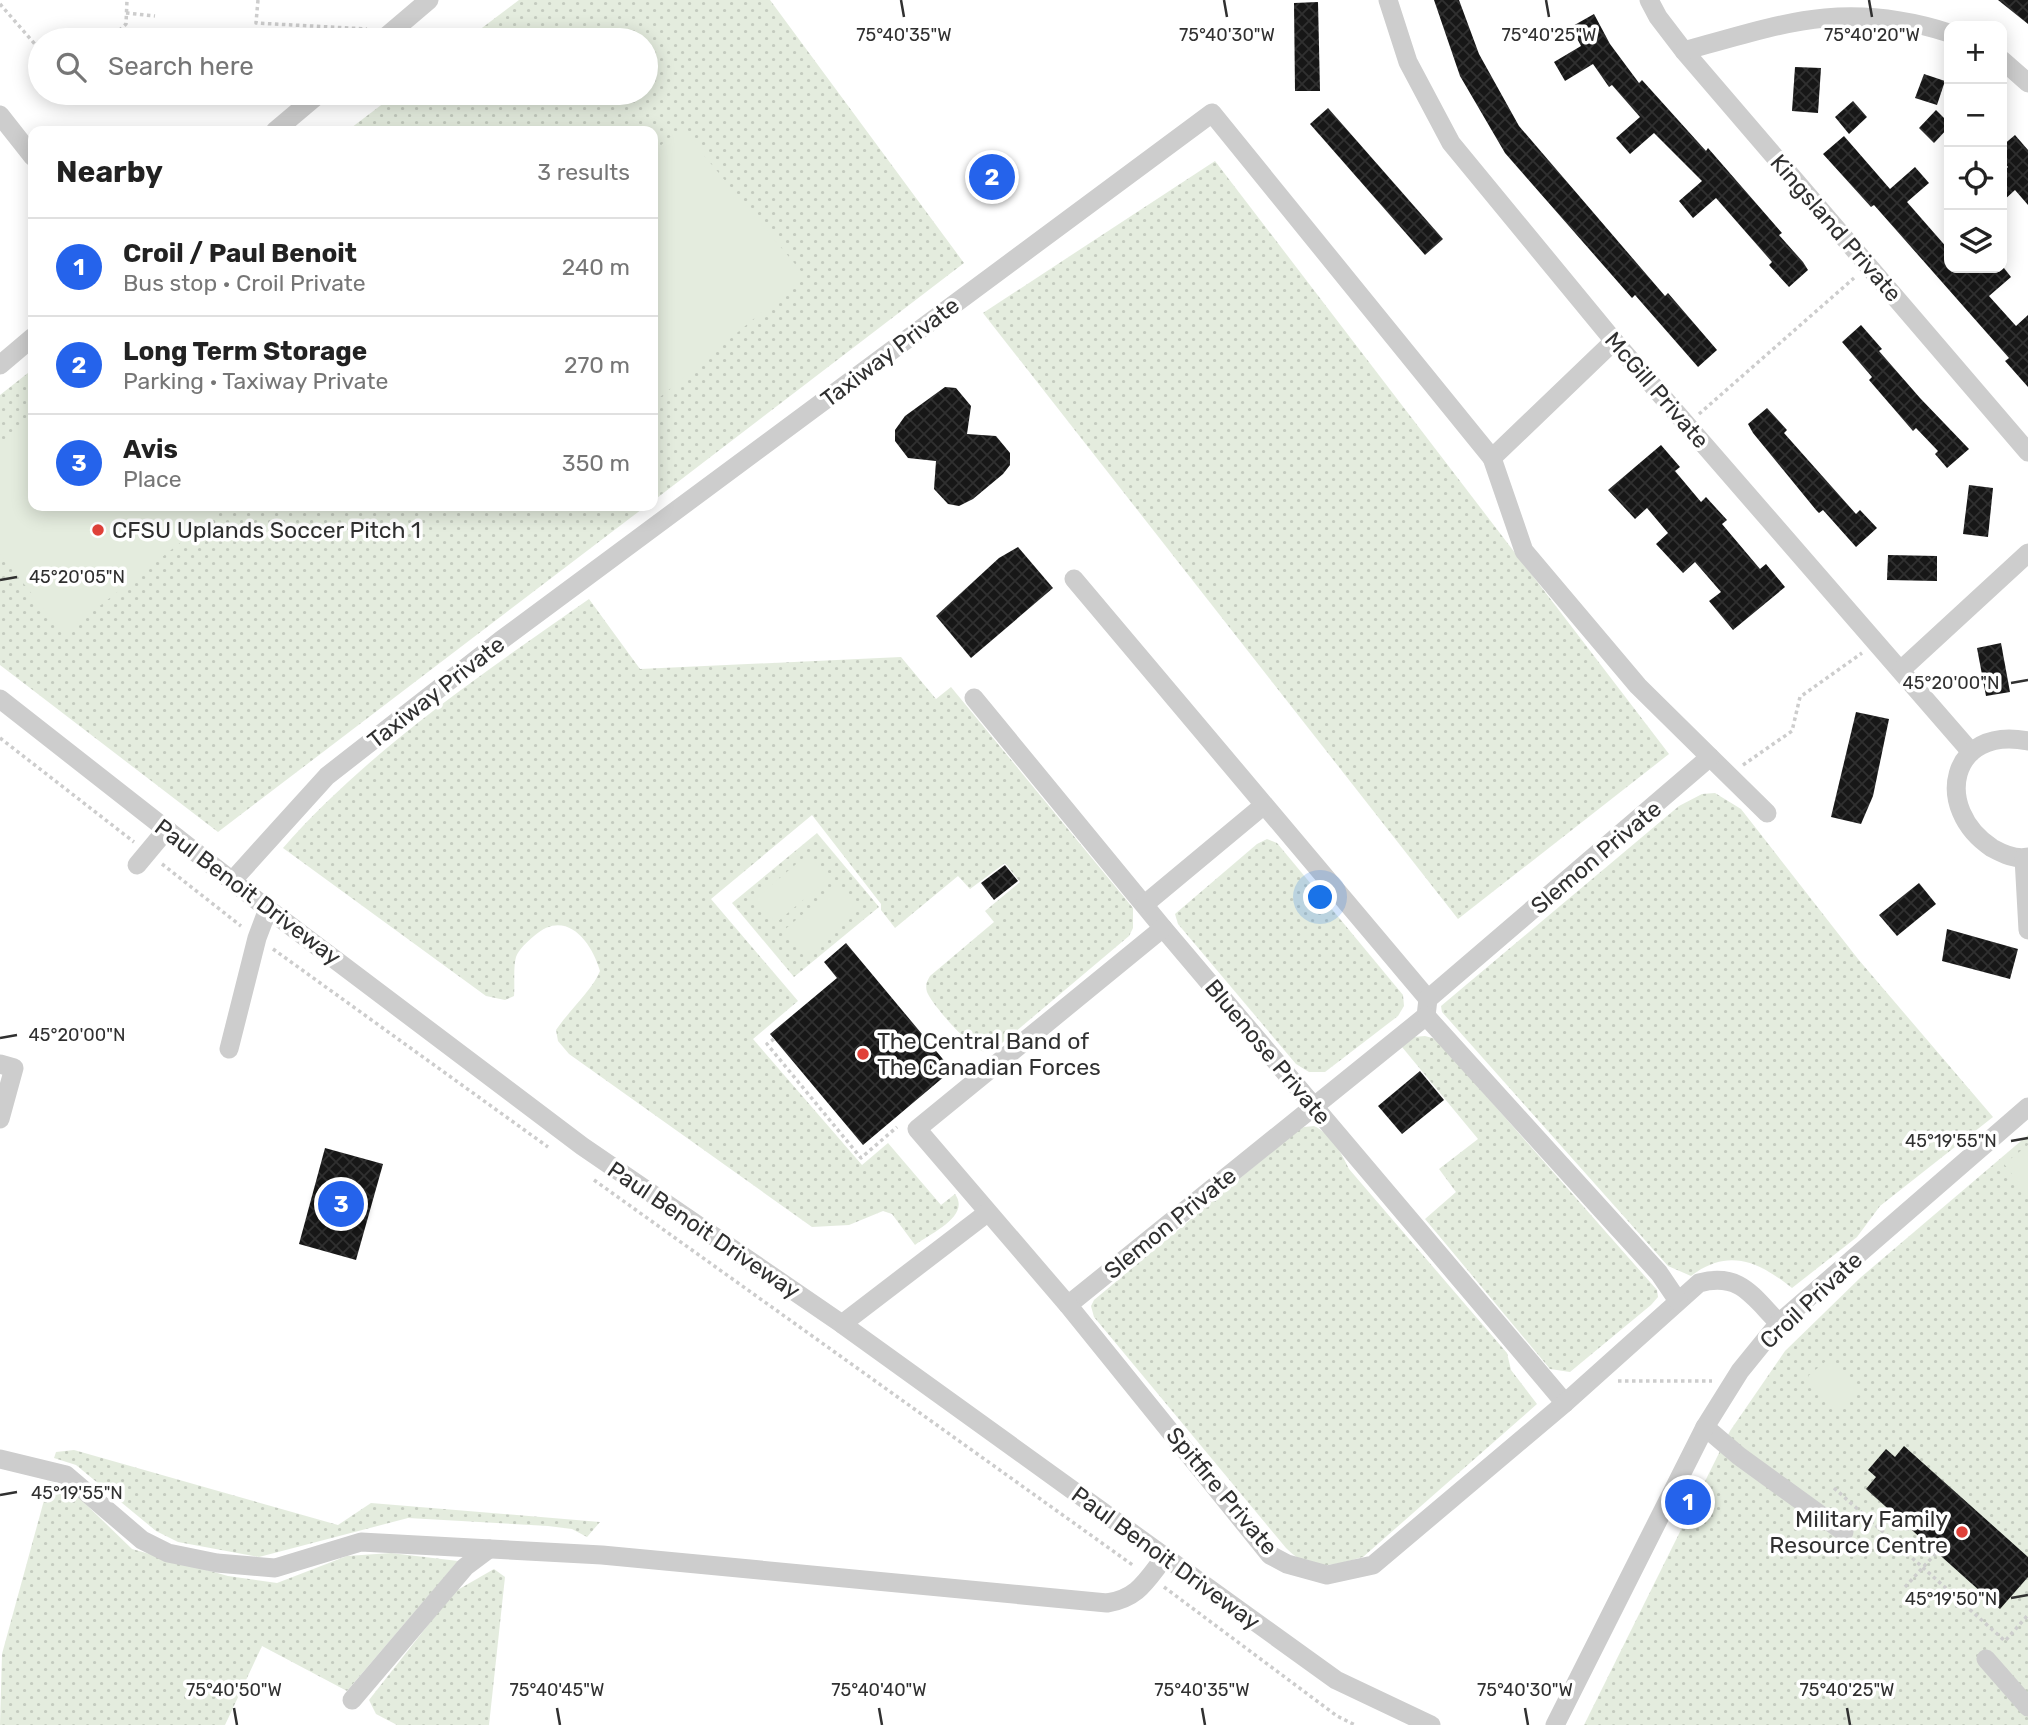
<!DOCTYPE html>
<meta charset="utf-8">
<style>
body{margin:0;font-family:Rubik,sans-serif;background:#f2f2f2;color:#222}
.controls{position:absolute;right:21px;top:21px;display:grid;overflow:hidden;border-radius:14px;box-shadow:0 4px 18px #0003}
.controls button{width:63px;height:63px;display:grid;place-items:center;padding:0;border:0;border-bottom:2px solid #e0e0e0;background:#fff;color:#222;font:35px sans-serif}
.you{position:absolute;left:1321px;top:898px;width:24px;height:24px;margin:-18px;border:5px solid #fff;border-radius:50%;background:#1a73e8;box-shadow:0 0 0 10px #1a73e833}
.badge{display:grid;place-items:center;width:46px;height:46px;border-radius:50%;background:#2563eb;color:#fff;font-size:23px;font-weight:700}
.pin{position:absolute;translate:-50% -50%;border:4px solid #fff;box-shadow:0 2px 7px #0006}
.list{margin:0;padding:0;list-style:none}
h2{display:flex;justify-content:space-between;align-items:center;height:91px;margin:0;padding:0 28px;font-size:30px}
h2 small{font-size:23px;font-weight:400;color:#767676}
.list li{display:grid;grid-template-columns:46px 1fr auto;gap:21px;align-items:center;box-sizing:border-box;height:98px;padding:0 28px;border-top:2px solid #e0e0e0}
.list b{display:block;font-size:26px;white-space:nowrap}
.list p{margin:0;font-size:23px;white-space:nowrap;color:#767676}
.list em{font-size:23px;font-style:normal;color:#767676}
.icon{flex:none;width:38px;height:38px;fill:none;stroke:currentColor;stroke-width:2;stroke-linecap:round;stroke-linejoin:round}
.map{position:relative;flex:none;width:2028px;height:1725px;overflow:hidden}
.search{position:absolute;background:#fff;box-shadow:0 4px 18px #0003;left:28px;top:28px;width:630px;height:77px;display:flex;align-items:center;gap:18px;box-sizing:border-box;padding:0 24px;border-radius:38px;color:#767676;font-size:26px}
.panel{position:absolute;background:#fff;box-shadow:0 4px 18px #0003;left:28px;top:126px;width:630px;height:385px;border-radius:14px}
.map>svg:first-child{display:block}
.grass{fill:url(#grass-dots)}
.garden{fill:#e4ecde}
.building{fill:url(#building-cross-hatch)}
.lines{fill:none;stroke-linecap:round;stroke-linejoin:round}
.path{stroke:#cdcdcd;stroke-width:3.5;stroke-dasharray:3.5 3.5;stroke-linecap:butt}
.minor{stroke:#cdcdcd;stroke-width:19}
.ticks{fill:none;stroke:#303030;stroke-width:2.5}
.poi-dot{fill:#e04139;stroke:#fff;stroke-width:2.5}
.labels{text-anchor:middle;dominant-baseline:central;stroke-width:7;stroke-linejoin:round;paint-order:stroke}
.street-label{font-size:23px;fill:#303030;stroke:#fff}
.poi-label{font-size:23px;fill:#303030;stroke:#fff;text-anchor:start}
.ticks-label{font-size:18px;text-anchor:middle;fill:#303030;stroke:#fff;stroke-width:7;stroke-linejoin:round;paint-order:stroke}
</style>
<div class="map">
<svg width="2028" height="1725" viewBox="0 0 2028 1725">
<defs>
<pattern id="grass-dots" width="8" height="8" patternUnits="userSpaceOnUse" patternTransform="scale(1.75)"><rect width="8" height="8" fill="#e4ecde"/><path d="M2 2h.1M6 6h.1" fill="none" stroke="#c4cbbf" stroke-width="1.8" stroke-linecap="round"/></pattern>
<pattern id="building-cross-hatch" width="8" height="8" patternUnits="userSpaceOnUse" patternTransform="scale(1.75)"><rect width="8" height="8" fill="#171717"/><path d="M0 0l8 8M0 8l8-8" fill="none" stroke="#303030"/></pattern>
</defs>
<rect width="100%" height="100%" fill="#fff"/>
<!-- grass -->
<g class="grass">
<path d="M519,0H770L964,263L653,501V131H347L397,93H646V40H466Z"/>
<path d="M1215,161L1669,754L1458,919L983,313Z"/>
<path d="M33,369V506H646L218,832L0,665V395Z"/>
<path d="M589,599L640,669L901,657L936,699L951,687L1133,908V928L1129,936L1002,1043L985,1052C971,1049 933,1006 927,992C925,985 927,981 930,976L994,922L985,911L1020,882L1005,863L970,889L958,876L895,928L881,910V904L812,815L711,899L798,1001L753,1039L862,1165L888,1143L941,1205L955,1194C971,1216 931,1233 915,1245L892,1214L883,1211L849,1225L812,1227L569,1054L558,1041L556,1030C568,1012 593,989 600,971C592,942 566,907 534,936C527,942 519,949 516,957C513,968 515,984 514,996L505,1000L486,996L283,848C370,749 482,674 589,599Z"/>
<path d="M1715,793L1741,809L1858,959L1993,1117L1880,1206L1857,1237L1792,1288C1758,1261 1728,1248 1691,1276L1668,1266L1442,1012L1441,1006L1679,806L1702,794Z"/>
<path d="M817,833L879,907L794,977L732,903Z"/>
<path d="M1267,839L1277,843L1403,995L1404,1006L1398,1016L1325,1072H1309L1296,1064L1178,924L1175,914L1257,844Z"/>
<path d="M1425,1036L1436,1039L1657,1290L1658,1297L1651,1305L1570,1372L1550,1369L1425,1219L1456,1192L1439,1169L1478,1139L1402,1047L1414,1037Z"/>
<path d="M1314,1126C1331,1134 1341,1152 1349,1169L1507,1353L1511,1370L1537,1404L1363,1557C1331,1566 1311,1573 1286,1548L1094,1317L1091,1306L1094,1300L1293,1134L1304,1127Z"/>
<path d="M2028,1135V1725H1584L1730,1431L1785,1351L1860,1278Z"/>
<path d="M74,1450L338,1525L371,1503L600,1522L587,1537L572,1529L548,1526L408,1518L259,1557L178,1542L156,1531L76,1465L54,1458L56,1452Z"/>
<path d="M49,1482L66,1485L132,1549L228,1576L277,1583L347,1556L391,1553L458,1561L347,1691L262,1646L225,1725H0L2,1654Z"/>
<path d="M494,1569L505,1577L489,1725H397L376,1714L369,1700L454,1592Z"/>
</g>
<!-- garden -->
<g class="garden">
<path d="M681,128L805,276L653,403V152Z"/>
<path d="M33,421V506H227L64,634L0,554V448Z"/>
<path d="M808,854L829,878L776,923L755,899Z"/>
<path d="M836,886L857,910L804,956L783,931Z"/>
<path d="M2028,1145V1194L2004,1164Z"/>
<path d="M1831,1357L1860,1391L1836,1411L1808,1376Z"/>
</g>
<!-- building -->
<g class="building">
<path d="M1434,0H1459L1479,54L1519,126L1665,296L1668,293L1717,350L1698,367L1635,295L1632,298L1505,153L1460,76Z"/>
<path d="M1998,0H2028V24Z"/>
<path d="M1318,2L1320,91H1295L1294,3Z"/>
<path d="M1594,14L1610,44L1639,83L1642,80L1706,151L1708,148L1782,233L1779,235L1803,262L1808,270L1789,287L1769,265L1772,262L1716,198L1693,218L1679,201L1702,181L1654,133L1630,154L1616,138L1640,117L1612,85L1609,87L1593,64L1565,81L1554,62L1581,46L1571,27Z"/>
<path d="M1795,67L1821,68L1818,113L1792,111Z"/>
<path d="M1924,74L1945,81L1937,105L1915,98Z"/>
<path d="M1853,101L1867,117L1849,134L1835,117Z"/>
<path d="M1328,108L1443,239L1425,255L1310,124Z"/>
<path d="M1936,110L1949,123V127L1934,143L1919,128Z"/>
<path d="M2015,135L2028,150V205L2015,190L2002,202V173L2008,167L2002,160V146Z"/>
<path d="M1844,136L1890,189L1915,167L1929,183L1907,202L1949,250V268H2004L2011,277L1989,296L2016,326L2028,315V387L2005,361L2009,358L1874,205L1871,207L1823,154Z"/>
<path d="M1861,325L1882,349L1879,351L1920,398L1969,449L1947,468L1935,454L1938,451L1916,428L1913,431L1869,380L1872,377L1842,342Z"/>
<path d="M945,387L956,388L971,406L967,434L996,436L1010,453V465L1003,474L973,499L959,506L948,504L934,489L936,461L908,458L895,441V430L905,416Z"/>
<path d="M1767,408L1787,430L1784,433L1856,514L1860,510L1877,528L1856,547L1823,510L1819,513L1816,510L1753,433L1748,424Z"/>
<path d="M1661,445L1680,467L1675,471L1701,502L1706,497L1727,520L1722,524L1760,569L1766,564L1785,587L1733,630L1709,601L1721,592L1695,562L1683,573L1656,544L1668,533L1647,508L1635,519L1608,490Z"/>
<path d="M1969,485L1993,488L1988,537L1963,534Z"/>
<path d="M1018,547L1053,588L971,658L936,616L999,558Z"/>
<path d="M1888,555L1937,556V581L1887,580Z"/>
<path d="M2001,643L2010,692L1986,696L1977,648Z"/>
<path d="M1856,712L1889,719L1873,796L1861,824L1831,817Z"/>
<path d="M1005,865L1018,881L994,900L981,883Z"/>
<path d="M1919,883L1936,904L1897,936L1879,915Z"/>
<path d="M1947,929L2018,949L2010,979L1942,961Z"/>
<path d="M846,943L952,1070L863,1145L770,1034L837,978L824,962Z"/>
<path d="M1420,1071L1444,1100L1402,1134L1378,1106Z"/>
<path d="M325,1148L383,1164L356,1260L299,1244Z"/>
<path d="M1904,1446L2028,1557V1577L2000,1609L1866,1489L1876,1477L1868,1470L1886,1449L1895,1457Z"/>
</g>
<g class="lines">
<!-- path -->
<g class="path">
<path d="M258,0L256,23L367,29"/>
<path d="M0,4L40,50"/>
<path d="M126,13L155,16"/>
<path d="M109,40L126,24L127,0"/>
<path d="M1699,414L1854,278"/>
<path d="M0,738L134,842"/>
<path d="M1743,765L1792,731L1800,697L1862,653"/>
<path d="M162,864L241,926"/>
<path d="M273,949L548,1147"/>
<path d="M774,1039L767,1044L861,1158L897,1127"/>
<path d="M594,1180L1134,1566"/>
<path d="M1618,1381H1712"/>
<path d="M1834,1488L2005,1641L2028,1615"/>
<path d="M1164,1587L1337,1716L1355,1725"/>
<path d="M1905,1587L1937,1552"/>
</g>
<!-- minor -->
<g class="minor">
<path d="M1388,0L1408,62L1451,143L1614,341L1971,752"/>
<path d="M1649,0L1658,17L1684,51L2028,452"/>
<path d="M382,40L429,0"/>
<path d="M1684,51C1784,23 1846,0 1949,33"/>
<path d="M2002,60L2028,83"/>
<path d="M0,115L33,157"/>
<path d="M275,131L320,93"/>
<path d="M0,365L33,337"/>
<path d="M1492,458L1614,341"/>
<path d="M1074,579L1428,999"/>
<path d="M1902,669L2028,553"/>
<path d="M974,698L1163,928L1565,1403"/>
<path d="M0,699L268,909L582,1146L842,1324L1336,1680L1431,1725"/>
<path d="M2028,741C1950,725 1932,808 1992,848C2003,854 2016,860 2028,857"/>
<path d="M1710,757L1767,813"/>
<path d="M2024,858L2028,930"/>
<path d="M137,865L167,829"/>
<path d="M232,881L327,776L500,641L1212,113L1492,458L1524,551L1638,686L1710,757L1428,999L1426,1016L1068,1305"/>
<path d="M1145,904L1264,805"/>
<path d="M1163,928L917,1129L1068,1305L1270,1555L1287,1564L1327,1575L1373,1565L1565,1403L1699,1283C1740,1272 1752,1296 1779,1323"/>
<path d="M1426,1016L1659,1273L1678,1301"/>
<path d="M229,1049L257,938L268,909"/>
<path d="M0,1064L14,1068L0,1119"/>
<path d="M842,1324L987,1213"/>
<path d="M1705,1427L1739,1456L1844,1532"/>
<path d="M0,1459L66,1475L142,1540L168,1553L217,1563L275,1568L361,1542L602,1555L1107,1603C1138,1598 1146,1581 1164,1558"/>
<path d="M1986,1659L2028,1707"/>
<path d="M352,1700L465,1567L489,1549"/>
<path d="M1555,1725L1705,1427L1740,1371L1779,1323L2028,1107"/>
</g>
</g>
<!-- ticks -->
<path class="ticks" d="M901,0L904,17M1224,0L1227,17M1546,0L1549,17M1869,0L1872,17M0,580L17,577M2011,683L2028,680M0,1038L17,1035M2011,1141L2028,1138M0,1495L17,1492M2011,1598L2028,1595M234,1708L237,1725M557,1708L560,1725M879,1708L882,1725M1202,1708L1205,1725M1525,1708L1528,1725M1847,1708L1850,1725"/>
<!-- markers -->
<g class="poi-dot">
<circle cx="98" cy="530" r="7"/>
<circle cx="863" cy="1054" r="7"/>
<circle cx="1962" cy="1532" r="7"/>
</g>
<g class="labels">
<!-- street labels -->
<g class="street-label">
<text transform="translate(1836 228) rotate(49)">Kingsland Private</text>
<text transform="translate(890 352) rotate(-37)">Taxiway Private</text>
<text transform="translate(1657 390) rotate(49)">McGill Private</text>
<text transform="translate(436 692) rotate(-38)">Taxiway Private</text>
<text transform="translate(1596 857) rotate(-40)">Slemon Private</text>
<text transform="translate(248 892) rotate(37)">Paul Benoit Driveway</text>
<text transform="translate(1268 1052) rotate(50)">Bluenose Private</text>
<text transform="translate(1170 1223) rotate(-39)">Slemon Private</text>
<text transform="translate(704 1230) rotate(34)">Paul Benoit Driveway</text>
<text transform="translate(1811 1300) rotate(-43)">Croil Private</text>
<text transform="translate(1222 1491) rotate(50)">Spitfire Private</text>
<text transform="translate(1166 1558) rotate(36)">Paul Benoit Driveway</text>
</g>
<!-- poi labels -->
<g class="poi-label">
<text x="112" y="530">CFSU Uplands Soccer Pitch 1</text>
<text x="877" y="1041">The Central Band of<tspan x="877" dy="26">The Canadian Forces</tspan></text>
<text x="1948" y="1519" text-anchor="end">Military Family<tspan x="1948" dy="26">Resource Centre</tspan></text>
</g>
</g>
<g class="ticks-label">
<text x="1227" y="41">75°40'30"W</text>
<text x="1872" y="41">75°40'20"W</text>
<text x="904" y="41">75°40'35"W</text>
<text x="1549" y="41">75°40'25"W</text>
<text x="77" y="583">45°20'05"N</text>
<text x="1951" y="689">45°20'00"N</text>
<text x="77" y="1041">45°20'00"N</text>
<text x="1951" y="1147">45°19'55"N</text>
<text x="77" y="1499">45°19'55"N</text>
<text x="1951" y="1605">45°19'50"N</text>
<text x="234" y="1696">75°40'50"W</text>
<text x="557" y="1696">75°40'45"W</text>
<text x="879" y="1696">75°40'40"W</text>
<text x="1202" y="1696">75°40'35"W</text>
<text x="1525" y="1696">75°40'30"W</text>
<text x="1847" y="1696">75°40'25"W</text>
</g>
</svg>
<div class="controls">
<button>+</button>
<button>−</button>
<button><svg class="icon" aria-label="locate" viewBox="0 0 24 24"><circle cx="12" cy="12" r="6"/><path d="M12 2v4M12 18v4M2 12h4M18 12h4"/></svg></button>
<button><svg class="icon" aria-label="layers" viewBox="0 0 24 24"><path d="M12 4l9 5-9 5-9-5zM3 14l9 5 9-5"/></svg></button>
</div>
<div class="you"></div>
<div class="pin badge" style="left:1688px;top:1502px">1</div>
<div class="pin badge" style="left:992px;top:177px">2</div>
<div class="pin badge" style="left:341px;top:1204px">3</div>
<div class="search"><svg class="icon" aria-label="search" viewBox="0 0 24 24"><circle cx="10" cy="10" r="6"/><path d="M15 15l6 6"/></svg>Search here</div>
<section class="panel">
<h2>Nearby<small>3 results</small></h2>
<ul class="list">
<li><span class="badge">1</span><div><b>Croil / Paul Benoit</b><p>Bus stop · Croil Private</p></div><em>240 m</em></li>
<li><span class="badge">2</span><div><b>Long Term Storage</b><p>Parking · Taxiway Private</p></div><em>270 m</em></li>
<li><span class="badge">3</span><div><b>Avis</b><p>Place</p></div><em>350 m</em></li>
</ul>
</section>
</div>
